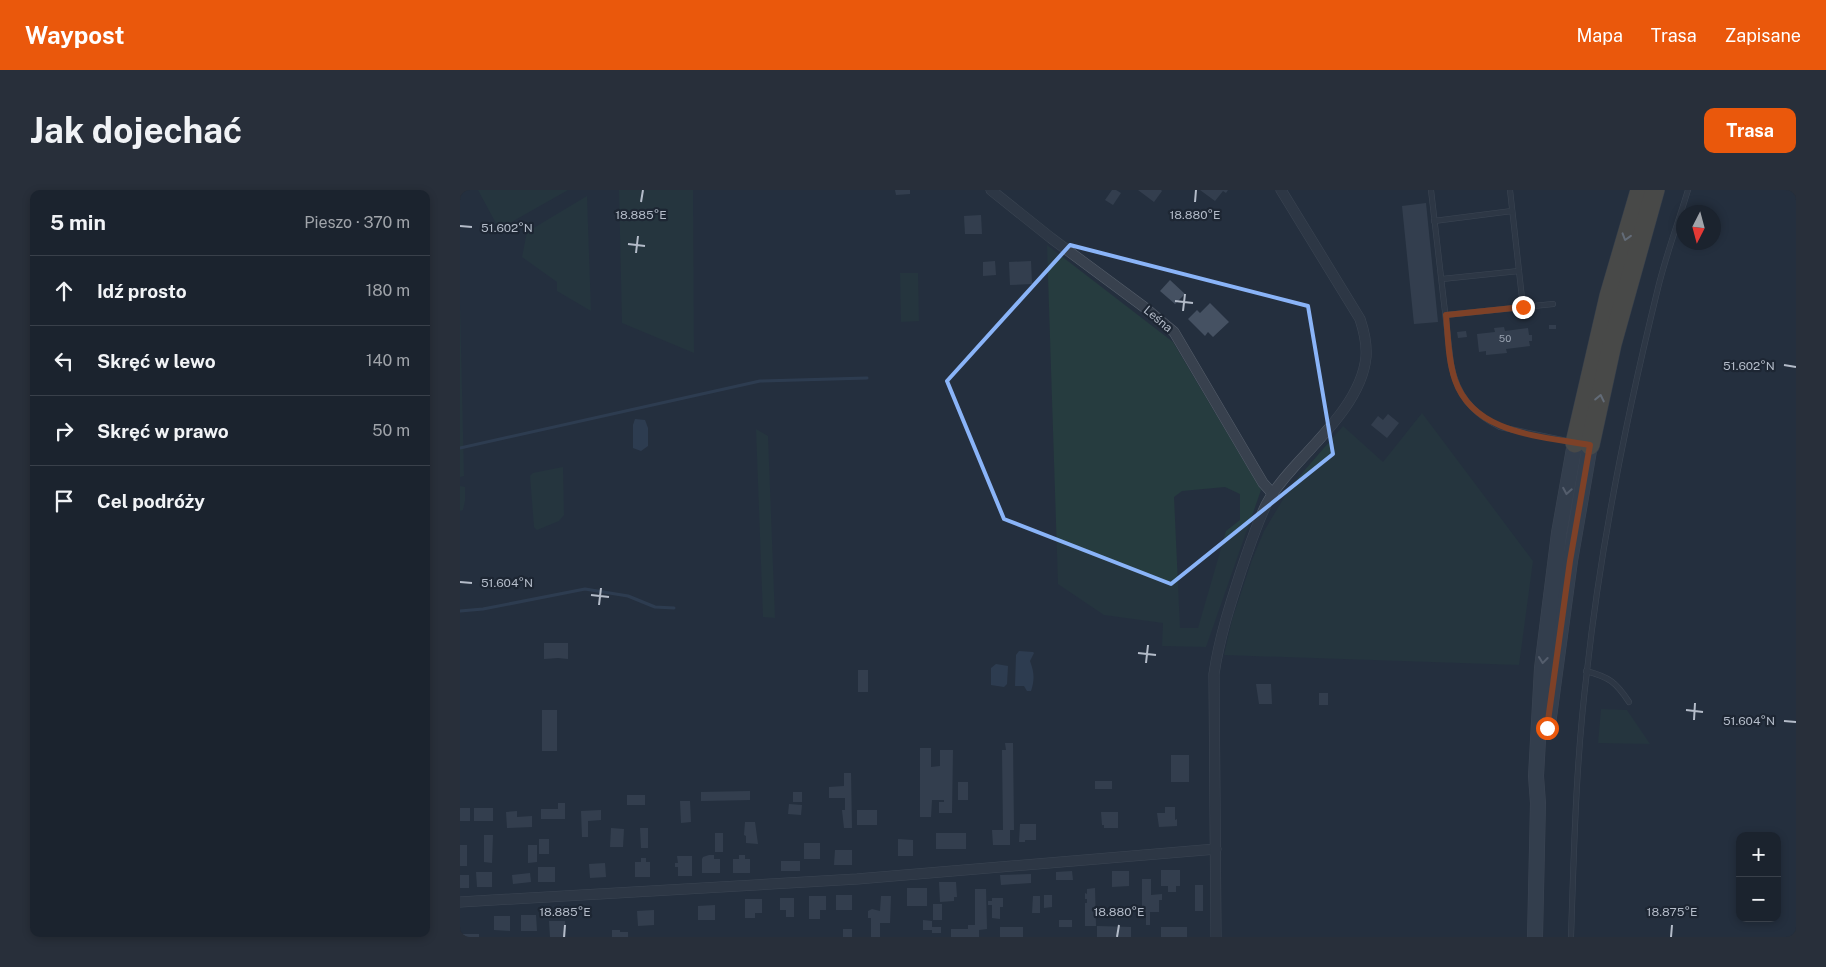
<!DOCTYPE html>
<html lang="pl">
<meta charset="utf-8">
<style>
body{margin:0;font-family:"Public Sans",sans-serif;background:#282f3a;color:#f1f3f6}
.controls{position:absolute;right:15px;bottom:15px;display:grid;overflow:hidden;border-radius:10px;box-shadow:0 2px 8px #0003}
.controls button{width:45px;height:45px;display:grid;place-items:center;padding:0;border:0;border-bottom:1px solid #39404a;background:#1b232e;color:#f1f3f6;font:25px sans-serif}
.compass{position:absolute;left:1216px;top:15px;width:45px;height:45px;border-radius:50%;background:#1b232e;box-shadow:0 2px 8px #0003;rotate:186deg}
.stop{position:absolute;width:15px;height:15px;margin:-11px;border:4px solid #ea580c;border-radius:50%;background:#fff}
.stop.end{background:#ea580c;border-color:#fff;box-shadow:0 1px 5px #0008}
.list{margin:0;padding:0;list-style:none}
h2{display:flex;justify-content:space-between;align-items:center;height:65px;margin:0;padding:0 20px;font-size:21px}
h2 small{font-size:16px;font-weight:400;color:#a0a4aa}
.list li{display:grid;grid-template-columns:32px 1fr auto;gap:15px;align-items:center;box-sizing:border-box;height:70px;padding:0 20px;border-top:1px solid #39404a}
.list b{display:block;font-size:19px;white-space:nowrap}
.list em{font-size:16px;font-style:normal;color:#a0a4aa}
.icon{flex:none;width:28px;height:28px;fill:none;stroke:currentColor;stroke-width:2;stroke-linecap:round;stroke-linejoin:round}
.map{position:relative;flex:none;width:1336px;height:747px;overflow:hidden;border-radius:10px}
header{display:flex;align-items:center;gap:30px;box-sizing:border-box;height:70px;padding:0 25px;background:#ea580c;color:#fff}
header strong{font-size:24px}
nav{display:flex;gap:28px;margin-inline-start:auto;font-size:18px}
.intro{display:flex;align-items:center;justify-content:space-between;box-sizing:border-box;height:120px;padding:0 30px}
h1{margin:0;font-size:35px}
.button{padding:12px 22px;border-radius:10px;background:#ea580c;color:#fff;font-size:18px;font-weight:700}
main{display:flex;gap:30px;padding:0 30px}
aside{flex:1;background:#1b232e;border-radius:10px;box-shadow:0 2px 8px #0003}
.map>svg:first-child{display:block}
.green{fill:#263c3f;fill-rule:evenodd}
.water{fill:#394c67}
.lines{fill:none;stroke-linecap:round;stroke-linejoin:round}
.stream{stroke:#394c67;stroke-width:3}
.building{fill:#455162}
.service-casing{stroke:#565f6c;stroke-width:6}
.minor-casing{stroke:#565f6c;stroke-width:11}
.secondary-casing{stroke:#565f6c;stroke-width:16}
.motorway-casing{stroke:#434c59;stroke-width:20}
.service{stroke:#38414e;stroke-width:5}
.minor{stroke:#38414e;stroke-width:10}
.secondary{stroke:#465061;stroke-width:15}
.motorway{stroke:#746855;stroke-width:19}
.oneway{stroke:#aeb4bd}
.oneway2{stroke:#8e96a5}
.route{stroke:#ea580c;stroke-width:6}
.marked{fill:none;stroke:#8ab4f8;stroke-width:4;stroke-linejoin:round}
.ticks{fill:none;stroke:#b4bcc9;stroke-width:2}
.labels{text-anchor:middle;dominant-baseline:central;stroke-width:4.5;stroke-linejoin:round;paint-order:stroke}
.number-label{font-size:10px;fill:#98a1af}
.street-label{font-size:12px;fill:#b4bcc9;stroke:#1d2633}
.ticks-label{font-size:12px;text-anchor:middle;fill:#b4bcc9;stroke:#1d2633;stroke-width:4.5;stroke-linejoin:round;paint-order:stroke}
</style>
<header>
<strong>Waypost</strong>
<nav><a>Mapa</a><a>Trasa</a><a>Zapisane</a></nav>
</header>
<div class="intro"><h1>Jak dojechać</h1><a class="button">Trasa</a></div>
<main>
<aside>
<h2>5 min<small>Pieszo · 370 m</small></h2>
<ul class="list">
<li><svg class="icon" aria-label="ahead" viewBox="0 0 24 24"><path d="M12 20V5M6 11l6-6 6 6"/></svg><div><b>Idź prosto</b></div><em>180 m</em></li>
<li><svg class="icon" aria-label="left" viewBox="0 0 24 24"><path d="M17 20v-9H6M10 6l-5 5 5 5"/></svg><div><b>Skręć w lewo</b></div><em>140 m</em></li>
<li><svg class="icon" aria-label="right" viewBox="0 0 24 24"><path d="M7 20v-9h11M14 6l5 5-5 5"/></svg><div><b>Skręć w prawo</b></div><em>50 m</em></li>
<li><svg class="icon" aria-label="arrive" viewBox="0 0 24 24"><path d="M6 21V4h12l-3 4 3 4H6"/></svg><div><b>Cel podróży</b></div></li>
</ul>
</aside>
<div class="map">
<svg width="1336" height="747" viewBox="0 0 1336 747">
<rect width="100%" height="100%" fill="#242f3e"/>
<!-- green -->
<g class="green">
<path d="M18,0H108L39,39Z"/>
<path d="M159,0H233L234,163L162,133Z"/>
<path d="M127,6L131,121L97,101V92L62,67L67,42Z"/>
<path d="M587,55L713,152L801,300L746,457L702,456L703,433L644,425L598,394ZM765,297L780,304V330L766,341L738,438H720L714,307L722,301Z"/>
<path d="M440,83H458L459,131L441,132Z"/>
<path d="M0,114L4,286L0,287Z"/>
<path d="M962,223L1073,371L1059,475L764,465L772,430L792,370L804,341L831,296L883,236L923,272Z"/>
<path d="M296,239L308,246L315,428L303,427Z"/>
<path d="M103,277L104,325L99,331L77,340L74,337L70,286L73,283Z"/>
<path d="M0,296L5,297V311L3,320L0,321Z"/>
<path d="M1141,519L1167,520L1190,554L1138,553Z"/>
</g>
<!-- water -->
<g class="water">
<path d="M175,229L185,230L188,238V256L181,261L173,258V235Z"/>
<path d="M559,461L573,462L574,463L570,471C574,482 575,489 571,501H567L564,496H555L556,465Z"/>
<path d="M536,474L548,476L547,494L544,497L531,495V478Z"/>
</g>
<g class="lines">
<!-- stream -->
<g class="stream">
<path d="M0,258L300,191L407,188"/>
<path d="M0,421L23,419L125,399L168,406L195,417L214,418"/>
</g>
</g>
<!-- building -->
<g class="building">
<path d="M435,0H450V4L436,5Z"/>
<path d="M652,0H656L661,3L653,15L645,10Z"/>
<path d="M678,0H701L702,1L694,12Z"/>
<path d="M740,0H768L766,3L763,1L755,11Z"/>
<path d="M966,13L978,132L954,134L942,16Z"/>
<path d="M521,25L522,44H505L504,26Z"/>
<path d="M535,71L536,85L523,86V72Z"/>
<path d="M571,71L572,94L550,95L549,72Z"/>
<path d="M710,90L725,104L715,114L700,101Z"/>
<path d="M750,113L769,132L753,147L748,142L745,146L728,129L737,120L740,123Z"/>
<rect x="1089" y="135" width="7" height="4"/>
<path d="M1044,137L1045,141L1068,138L1069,145H1072V151H1069L1070,156L1046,159L1047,163L1026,165V161L1019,162L1017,144L1035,142L1034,138Z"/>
<path d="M1006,141L1007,147L998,148L997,142Z"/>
<path d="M928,224L939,233L927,248L911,235L918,226L923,230Z"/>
<path d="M84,453H108V469L98,468L84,469Z"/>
<rect x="398" y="480" width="10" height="22"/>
<path d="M796,494H811L812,514H799Z"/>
<rect x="859" y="503" width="9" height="12"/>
<rect x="82" y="520" width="15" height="41"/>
<path d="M545,553H553L554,640H550V655H533L532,640H543L542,560H546Z"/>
<path d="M460,558H471V577L480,576V560H493L492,623H479V612H484V610H472L471,627H460Z"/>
<rect x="711" y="565" width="18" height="27"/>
<path d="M384,583H391L392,638H384L382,620H385V608H369V597L384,596Z"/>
<rect x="635" y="591" width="17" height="8"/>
<rect x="498" y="592" width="10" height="18"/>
<path d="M290,601V610L241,611V602Z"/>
<rect x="333" y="602" width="9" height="10"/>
<rect x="167" y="605" width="18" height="10"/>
<path d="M220,611H230L231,632L221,633Z"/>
<path d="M98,613H105V629H81V619H98Z"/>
<path d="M329,614L342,615L341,625L328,624Z"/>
<path d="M705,617H715V630L717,629V636L699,637L697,623H705Z"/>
<rect x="0" y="618" width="10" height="13"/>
<rect x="14" y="618" width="19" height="13"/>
<path d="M141,620V630L128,631V647H122L121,621Z"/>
<rect x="397" y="620" width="20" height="15"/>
<path d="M57,621V627L72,626V637L47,638L46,622Z"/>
<path d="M641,622H658V638H644V635H642Z"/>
<path d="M285,632H295L298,654L286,653V646L284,645Z"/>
<path d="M560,634H576V650H565V652H559Z"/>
<path d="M151,638L164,639L163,657H150Z"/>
<path d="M180,638H188V658H181Z"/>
<rect x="255" y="643" width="8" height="19"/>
<rect x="476" y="643" width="30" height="16"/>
<path d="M24,645H33L32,673L24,672Z"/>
<rect x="79" y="649" width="10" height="15"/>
<path d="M438,649L453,650V666H438Z"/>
<rect x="344" y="653" width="16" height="16"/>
<rect x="0" y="655" width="7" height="21"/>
<path d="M68,655H77V672L68,673Z"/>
<path d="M375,660H392V675H374Z"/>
<path d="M249,665H254V669H260V683H242V669L243,667Z"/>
<path d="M279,665H285V669H290V683H273V669H279Z"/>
<path d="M217,666H232V686H218V677H215V673H218Z"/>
<path d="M181,668H186V672H190V687H175V672H181Z"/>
<rect x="321" y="671" width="19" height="10"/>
<path d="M145,673L146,687L130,688L129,674Z"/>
<rect x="78" y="677" width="17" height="15"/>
<path d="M701,680H720V696H716V702H708V696H701Z"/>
<path d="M612,681L613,690H596V682Z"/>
<path d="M652,681H669V696L652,697Z"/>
<path d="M16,682H32V697H17Z"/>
<path d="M70,683L71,692L53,694L52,685Z"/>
<path d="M571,684V693L541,695L540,685Z"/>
<rect x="0" y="685" width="9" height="13"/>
<path d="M682,689H691V705L702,704V710H699V722H690V735H686V722H682Z"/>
<path d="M479,692H496L497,707H494V711L480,712Z"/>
<rect x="735" y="695" width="8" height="26"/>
<rect x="447" y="698" width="20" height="18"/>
<path d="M635,698L636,736H625V713H627V709H625V703L627,704V699Z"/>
<path d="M515,699H526L527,739L519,740V747H491V739H508V735H515Z"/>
<rect x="376" y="705" width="16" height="15"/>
<path d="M584,705H592V717L584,718Z"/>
<path d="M349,706H366V720H360V729H349Z"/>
<path d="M421,706H431L430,733H420V747H411V728H408V721L412,719L420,721Z"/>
<path d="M573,706H580V723H572Z"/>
<path d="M320,708H334V727H326V720H320Z"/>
<path d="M532,708H543V717H540V729L532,728V715H528V711H532Z"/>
<path d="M285,709H302V723H295V728H285Z"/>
<rect x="473" y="714" width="9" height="16"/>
<path d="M255,715V730H238V716Z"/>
<path d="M194,720V735L178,736L177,721Z"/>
<path d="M61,725H76L77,741H61Z"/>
<path d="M34,726H50V741L34,740Z"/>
<path d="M463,730L472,731V737H481V743H472V740H463Z"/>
<rect x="599" y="730" width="13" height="7"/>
<path d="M89,731H105L106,747H90Z"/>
<path d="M637,736L671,737V747H637Z"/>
<rect x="540" y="737" width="23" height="10"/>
<rect x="701" y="737" width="26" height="10"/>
<rect x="383" y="739" width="9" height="8"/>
<path d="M152,740H160V742H168V747H152Z"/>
<rect x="0" y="744" width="19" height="3"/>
</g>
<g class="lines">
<defs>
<g id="service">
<path d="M971,0L991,174C997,205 1012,223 1040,237L1112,252"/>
<path d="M1050,0L1063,117"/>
<path d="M974,31L1052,21"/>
<path d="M982,89L1059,81"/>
<path d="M986,125L1093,114"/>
<path d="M1126,481C1149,487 1156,492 1169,512"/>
<path d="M1111,747C1114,658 1116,569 1127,481C1141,352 1167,224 1198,98C1206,65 1218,33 1228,0"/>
</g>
<g id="minor">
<path d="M531,0L591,48L684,117L714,142L803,293L813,304"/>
<path d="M0,712L397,689L756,659"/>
<path d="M756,747L754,484C759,449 770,415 781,381C789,358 796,335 807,313C814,300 824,288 834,277C861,247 902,209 906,167C907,154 904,141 900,129L821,0"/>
</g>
<g id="secondary">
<path d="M1087,542L1110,371L1130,255"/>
<path d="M1075,747L1078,613L1076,586L1082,478L1099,343L1115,253"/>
</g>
<g id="motorway">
<path d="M1115,253L1149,106L1180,0"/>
<path d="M1130,255L1152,154L1195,0"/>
</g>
</defs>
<!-- service casing -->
<use href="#service" class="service-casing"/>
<!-- minor casing -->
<use href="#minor" class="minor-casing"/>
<!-- secondary casing -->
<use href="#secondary" class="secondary-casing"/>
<!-- motorway casing -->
<use href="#motorway" class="motorway-casing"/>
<!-- service -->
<use href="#service" class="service"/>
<!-- minor -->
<use href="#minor" class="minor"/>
<!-- secondary -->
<use href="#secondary" class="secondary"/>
<!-- motorway -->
<use href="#motorway" class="motorway"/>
</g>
<!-- one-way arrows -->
<defs><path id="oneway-chevron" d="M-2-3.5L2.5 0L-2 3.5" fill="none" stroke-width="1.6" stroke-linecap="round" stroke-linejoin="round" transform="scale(1.25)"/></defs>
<g class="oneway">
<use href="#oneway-chevron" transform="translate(1166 47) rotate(107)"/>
<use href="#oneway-chevron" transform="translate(1140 208) rotate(-78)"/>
</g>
<g class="oneway2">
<use href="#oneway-chevron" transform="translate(1107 301) rotate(100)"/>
<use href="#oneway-chevron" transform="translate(1083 470) rotate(97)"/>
</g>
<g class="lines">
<!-- route -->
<path class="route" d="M1063,117L986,125C988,146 988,170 995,190C1014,245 1082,246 1130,255L1110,371L1087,538"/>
</g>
<!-- marked area -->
<path d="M0 0H1336V747H0ZM610,55L848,116L873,264L711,394L544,329L487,191Z" fill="#242f3e" fill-opacity=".55" fill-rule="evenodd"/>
<path class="marked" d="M610,55L848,116L873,264L711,394L544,329L487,191Z"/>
<!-- ticks -->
<path class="ticks" d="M181,12L183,0M735,12L736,0M0,36L12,37M168,54L185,56M176,63L178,46M715,111L733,113M723,121L725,104M1324,175L1336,177M0,392L12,393M131,405L149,407M139,415L141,398M678,463L696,465M686,473L688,455M1226,520L1243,522M1234,530L1235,513M1324,531L1336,532M104,747L105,735M657,747L659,735M1211,747L1212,735"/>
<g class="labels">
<!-- number labels -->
<g class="number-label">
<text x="1045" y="148">50</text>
</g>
<!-- street labels -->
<g class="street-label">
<text transform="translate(698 129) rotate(40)">Leśna</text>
</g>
</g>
<g class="ticks-label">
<text x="181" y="29">18.885°E</text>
<text x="735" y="29">18.880°E</text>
<text x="47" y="42">51.602°N</text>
<text x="1289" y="180">51.602°N</text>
<text x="47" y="397">51.604°N</text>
<text x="1289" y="535">51.604°N</text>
<text x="105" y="726">18.885°E</text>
<text x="659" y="726">18.880°E</text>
<text x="1212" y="726">18.875°E</text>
</g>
</svg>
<div class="controls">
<button>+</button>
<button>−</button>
</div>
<svg class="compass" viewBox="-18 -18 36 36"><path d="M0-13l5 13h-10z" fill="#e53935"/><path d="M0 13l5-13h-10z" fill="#a0a4aa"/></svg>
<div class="stop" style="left:1087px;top:538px"></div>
<div class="stop end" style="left:1063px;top:117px"></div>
</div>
</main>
